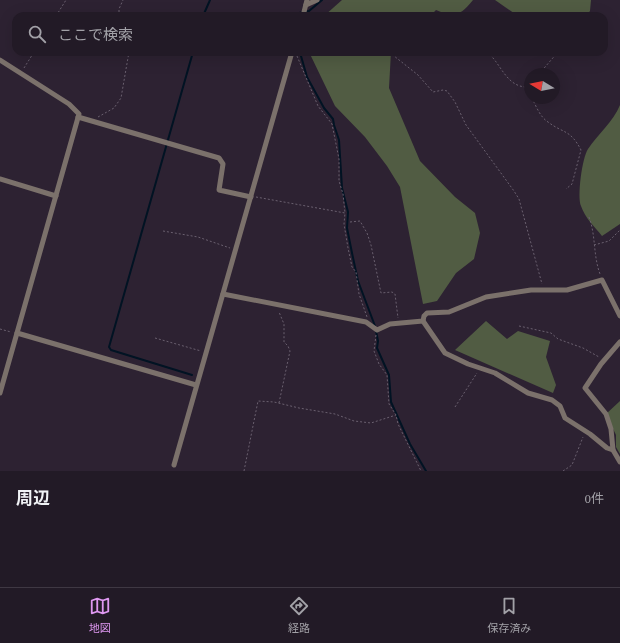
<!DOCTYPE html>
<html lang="ja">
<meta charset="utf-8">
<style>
body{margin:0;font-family:"Source Serif 4","Noto Sans JP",serif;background:#2a232e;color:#f1f3f6}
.compass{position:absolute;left:524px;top:68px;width:36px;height:36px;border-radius:50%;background:#221a26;box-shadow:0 4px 16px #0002;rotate:280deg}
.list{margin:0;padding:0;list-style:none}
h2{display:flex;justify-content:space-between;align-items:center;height:52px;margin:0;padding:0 16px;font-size:17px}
h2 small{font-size:13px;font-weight:400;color:#a2a1a7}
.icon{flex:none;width:22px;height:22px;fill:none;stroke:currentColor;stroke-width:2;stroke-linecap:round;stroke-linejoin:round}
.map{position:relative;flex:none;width:620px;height:471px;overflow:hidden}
.search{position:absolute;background:#221a26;box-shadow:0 4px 16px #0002;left:12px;right:12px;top:12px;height:44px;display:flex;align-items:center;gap:10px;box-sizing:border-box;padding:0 14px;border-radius:12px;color:#a2a1a7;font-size:15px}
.sheet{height:116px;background:#221a26}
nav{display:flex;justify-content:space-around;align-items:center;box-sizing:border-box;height:56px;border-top:1px solid #3f3843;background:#221a26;font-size:11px;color:#a2a1a7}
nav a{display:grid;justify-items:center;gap:2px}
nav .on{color:#df98f1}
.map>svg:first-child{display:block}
.forest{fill:#515c43}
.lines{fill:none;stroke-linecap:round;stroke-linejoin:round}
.stream{stroke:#011323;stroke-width:2}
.path{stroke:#6a606f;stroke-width:1;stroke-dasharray:2 2;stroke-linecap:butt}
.street{stroke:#7b716b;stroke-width:5}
</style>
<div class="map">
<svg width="620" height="471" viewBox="0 0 620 471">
<rect width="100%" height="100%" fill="#2d2232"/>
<!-- forest -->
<g class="forest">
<path d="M342,0H473C460,16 455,18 436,10L430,16H324Z"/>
<path d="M495,0H591L590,11L586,16H518Z"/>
<path d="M309,52H391L389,88L420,161L455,197L475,213L480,233L474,259L456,273L437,301L423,304L400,187L387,166L365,137L335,106Z"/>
<path d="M620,105V224L602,236C595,227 585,218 581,206C577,197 582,158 588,149C598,134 613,122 620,105Z"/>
<path d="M486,321L507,339L518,331L550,341L546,357L556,385L553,393L455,350Z"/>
<path d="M620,401V454L616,447V435L606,414Z"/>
</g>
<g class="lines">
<!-- stream -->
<g class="stream">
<path d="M203,16L210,0"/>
<path d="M298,16L299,13L309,11L322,0"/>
<path d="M299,52L301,56L307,77L324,108L333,119L334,125L339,140L342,188L348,212L347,228L352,253L358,281L375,326"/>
<path d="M376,331L378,341L377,348L389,375L391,402L410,444L426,471"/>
<path d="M192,375L111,350L109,347L193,52"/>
</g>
<!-- path -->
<g class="path">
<path d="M56,16L66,0"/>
<path d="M119,16V9L123,0"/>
<path d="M389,52L418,75L433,92L443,90L447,91L455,102L466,125L514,191L519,199L542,284"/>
<path d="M487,52C501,63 506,87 527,87"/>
<path d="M297,56L318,106L332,124L339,159V181L343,194L345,213"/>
<path d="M24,68L34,52"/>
<path d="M539,74L558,52"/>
<path d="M530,81L527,87L530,93"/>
<path d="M532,98C536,106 540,117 548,122C564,134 570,129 581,150L572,184L566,189"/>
<path d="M98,117L114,108L121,98L129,52"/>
<path d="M256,197L345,213L344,224L348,248L352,267L356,272L359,294L367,317"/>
<path d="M589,217C596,236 593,255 600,274"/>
<path d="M350,222L360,221L367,233L371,245L381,293L392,292L395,294L398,318"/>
<path d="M163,231L198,237L230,248"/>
<path d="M594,245L609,241L620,230"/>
<path d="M519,326L551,333L558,339L583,348L599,357"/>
<path d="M0,329L11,332"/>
<path d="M376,335L374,351L379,364L387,375L389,404L396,415L398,424L421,471"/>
<path d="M155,338L201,351"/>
<path d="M279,403L290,351L288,346L284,342V324L279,312"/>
<path d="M455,407L477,373"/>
<path d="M244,471L258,401L274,402L299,408L335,414L354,421L371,423L396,415"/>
<path d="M563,471L572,465L583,437"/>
</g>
<!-- street -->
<g class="street">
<path d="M306,5L317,0"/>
<path d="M303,16L307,0"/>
<path d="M0,60L69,104L79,114L0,393"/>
<path d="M78,117L219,158L223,164L219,190L251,197"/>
<path d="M0,179L56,196"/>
<path d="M223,294L366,322L377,330L390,324L423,321L424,316L427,313L449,312L486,297L531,290H567L602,280L620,316"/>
<path d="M423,321L445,353L468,364L495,373L528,393L552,400L560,406L565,418L590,434L607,448L613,450"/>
<path d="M17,333L196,385"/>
<path d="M620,342L601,364L585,388L606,414L611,429L613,450L620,462"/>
<path d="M174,465L292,52"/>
</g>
</g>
</svg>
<svg class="compass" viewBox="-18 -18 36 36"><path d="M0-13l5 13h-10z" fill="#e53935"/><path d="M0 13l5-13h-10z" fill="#a2a1a7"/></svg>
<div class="search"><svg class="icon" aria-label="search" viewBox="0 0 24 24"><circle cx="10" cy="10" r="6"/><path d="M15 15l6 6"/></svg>ここで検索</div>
</div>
<section class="sheet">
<h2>周辺<small>0件</small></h2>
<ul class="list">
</ul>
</section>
<nav>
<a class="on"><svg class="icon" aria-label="map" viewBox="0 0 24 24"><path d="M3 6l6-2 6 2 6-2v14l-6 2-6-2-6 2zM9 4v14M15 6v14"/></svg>地図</a>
<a><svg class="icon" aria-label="directions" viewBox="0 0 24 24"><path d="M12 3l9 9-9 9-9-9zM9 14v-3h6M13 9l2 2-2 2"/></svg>経路</a>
<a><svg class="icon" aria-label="saved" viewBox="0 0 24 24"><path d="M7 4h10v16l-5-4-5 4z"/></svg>保存済み</a>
</nav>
